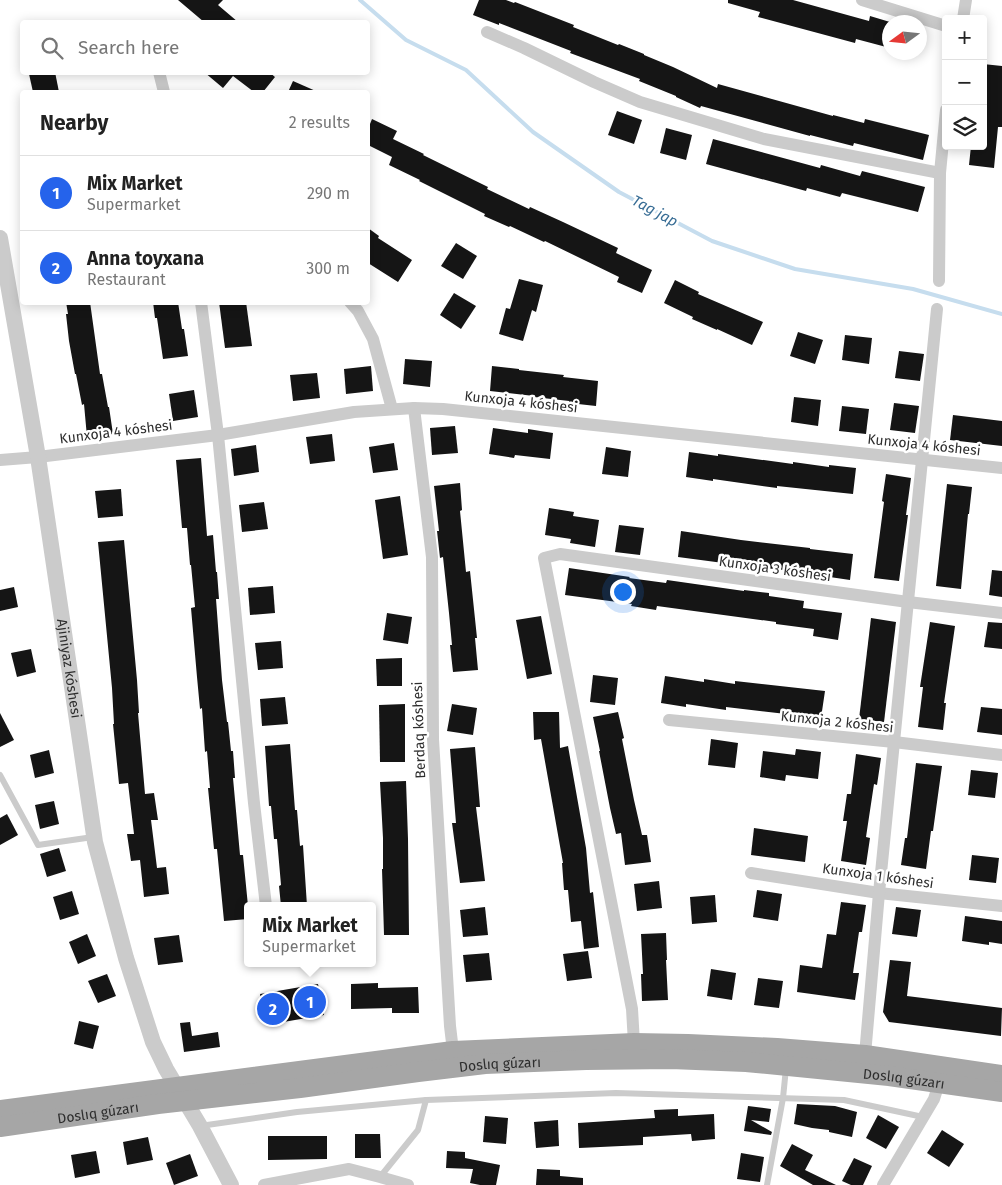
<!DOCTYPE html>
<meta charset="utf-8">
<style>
body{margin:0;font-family:"Fira Sans",sans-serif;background:#f6f6f6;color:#222}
.controls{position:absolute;right:15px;top:15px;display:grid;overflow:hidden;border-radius:5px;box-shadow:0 2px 12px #0003}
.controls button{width:45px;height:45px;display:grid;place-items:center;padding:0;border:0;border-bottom:1px solid #e0e0e0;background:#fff;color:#222;font:25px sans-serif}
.compass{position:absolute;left:882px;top:15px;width:45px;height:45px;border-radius:50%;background:#fff;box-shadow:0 2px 12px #0003;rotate:255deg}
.you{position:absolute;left:622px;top:591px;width:18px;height:18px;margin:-12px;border:4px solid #fff;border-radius:50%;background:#1a73e8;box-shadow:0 0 0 8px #1a73e833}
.badge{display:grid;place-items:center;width:32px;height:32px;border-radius:50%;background:#2563eb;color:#fff;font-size:16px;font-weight:700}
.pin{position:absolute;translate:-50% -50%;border:2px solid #fff;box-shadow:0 1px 5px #0006}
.popup{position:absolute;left:244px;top:902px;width:132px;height:65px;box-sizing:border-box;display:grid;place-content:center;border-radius:5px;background:#fff;filter:drop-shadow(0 1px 4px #0005);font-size:16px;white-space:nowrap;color:#767676}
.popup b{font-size:19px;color:#222}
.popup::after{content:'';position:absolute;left:50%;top:100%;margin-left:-10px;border:10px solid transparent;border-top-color:#fff}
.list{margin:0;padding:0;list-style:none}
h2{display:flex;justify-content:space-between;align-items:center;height:65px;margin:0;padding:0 20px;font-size:21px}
h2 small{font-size:16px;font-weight:400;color:#767676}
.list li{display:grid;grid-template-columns:32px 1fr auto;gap:15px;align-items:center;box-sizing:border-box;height:75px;padding:0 20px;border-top:1px solid #e0e0e0}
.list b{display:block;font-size:19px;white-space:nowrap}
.list p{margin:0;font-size:16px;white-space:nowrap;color:#767676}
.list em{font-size:16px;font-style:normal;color:#767676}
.icon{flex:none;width:28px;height:28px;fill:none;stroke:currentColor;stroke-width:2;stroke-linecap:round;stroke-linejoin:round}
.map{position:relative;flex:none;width:1002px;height:1185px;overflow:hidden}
.search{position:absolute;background:#fff;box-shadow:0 2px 12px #0003;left:20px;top:20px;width:350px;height:55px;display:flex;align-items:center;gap:12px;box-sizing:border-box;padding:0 18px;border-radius:5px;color:#767676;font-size:19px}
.panel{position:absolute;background:#fff;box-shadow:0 2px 12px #0003;left:20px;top:90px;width:350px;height:215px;border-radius:5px}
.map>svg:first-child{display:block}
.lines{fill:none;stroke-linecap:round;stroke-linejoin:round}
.stream{stroke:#c6ddee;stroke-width:4}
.building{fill:#151515}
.service{stroke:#cbcbcb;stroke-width:6}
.minor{stroke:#cbcbcb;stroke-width:12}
.tertiary{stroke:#cbcbcb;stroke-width:16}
.primary{stroke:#a6a6a6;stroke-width:20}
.labels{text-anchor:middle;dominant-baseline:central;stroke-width:5;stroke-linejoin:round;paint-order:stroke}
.street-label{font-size:14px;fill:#2e2e2e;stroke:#fff}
.water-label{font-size:15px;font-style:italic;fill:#386d95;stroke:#fff}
</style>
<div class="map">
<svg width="1002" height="1185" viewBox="0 0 1002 1185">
<rect width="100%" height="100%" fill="#fff"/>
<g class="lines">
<!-- stream -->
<path class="stream" d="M360,0L406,40L466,70L533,132L619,192L712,241L795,269L913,289L1002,314"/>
</g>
<!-- building -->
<g class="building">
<path d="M178,0H223L218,5L238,22H204Z"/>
<path d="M479,0H506L514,3L515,2L574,25L573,27L618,45L619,44L644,54V55L673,67L717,88L718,84L833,116V115L864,123L865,119L929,135L923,160L854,143L853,146L810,135V136L701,106L700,108L676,97V96L639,81L640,79L570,53L571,51L499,23V25L473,15Z"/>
<path d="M728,0H793L869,21L870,16L890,22V48L856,39L855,43L758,17L760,12L728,3Z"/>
<path d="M983,64L1002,66V127H998L994,168L969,165L971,146H983Z"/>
<path d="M34,72H55L59,92H33L29,74Z"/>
<path d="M204,72H269L275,77L263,92H254L233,76L223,88Z"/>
<path d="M293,81L318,92H288Z"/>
<path d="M617,111L642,120L634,144L608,135Z"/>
<path d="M372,119L397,131L393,139L424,154L423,155L488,187L487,189L529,209L530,207L563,222L618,248L616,253L652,270L642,293L617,282L619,277L545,241L544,242L510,226L509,227L484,216L485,214L419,181L420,180L389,165L392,157L368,145V129Z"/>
<path d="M666,128L692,135L686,160L660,153Z"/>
<path d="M713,139L820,168L821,165L860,176L862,171L925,187L918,212L842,193L840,197L807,188L806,191L706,164Z"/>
<path d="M368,228L379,236L378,238L412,260L398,282L368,263Z"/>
<path d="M456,243L477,256L463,279L441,266Z"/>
<path d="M519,279L543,285L536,312L532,310L523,341L499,334L506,308L510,309Z"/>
<path d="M675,280L699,292L698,294L763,322L752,345L717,329V330L692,319L693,317L664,303Z"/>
<path d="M454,293L476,306L461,329L440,315Z"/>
<path d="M66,302H90L100,374H102L108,407H109L113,434L87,437L84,404L82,405L76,374H75L69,341L66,314H68Z"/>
<path d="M153,302H178L182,329H184L188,356L163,359L157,318H155Z"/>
<path d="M219,302H246L252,346L225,348Z"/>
<path d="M798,332L823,340L815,364L790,356Z"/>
<path d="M845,335L872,338L869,364L842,360Z"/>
<path d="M899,351L924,354L920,381L895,378Z"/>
<path d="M405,359L432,361L430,387L403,384Z"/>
<path d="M371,366L373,391L346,394L344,369Z"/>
<path d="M492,366L519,369V370L564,375L563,377L598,381L596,406L569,403V401L534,397V396L490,391Z"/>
<path d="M317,373L320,398L293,401L290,375Z"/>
<path d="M194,390L198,417L173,421L169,394Z"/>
<path d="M794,397L821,400L818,426L791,422Z"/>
<path d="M894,403L919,406L915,433L890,430Z"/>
<path d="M842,406L869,409L866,434L839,431Z"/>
<path d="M953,415L1002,421V446L950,440Z"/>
<path d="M455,426L458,453L432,455L430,428Z"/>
<path d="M493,428L528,433V429L553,433L550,459L515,455L514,458L489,454Z"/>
<path d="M332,434L335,461L310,464L306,437Z"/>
<path d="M394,443L398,470L373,473L369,447Z"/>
<path d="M256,445L259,472L234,476L231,449Z"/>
<path d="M606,447L631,451L628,477L602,474Z"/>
<path d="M689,452L718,456V454L793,464V462L829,467V465L856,468L853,494L777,486V488L713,479V481L686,477Z"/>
<path d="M201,458L207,536L213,535L216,572H217L219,599H216L222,680L227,722H228L231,751H233L235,778H233L240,855H243L248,906V919L224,921L217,849H214L208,788H210L207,751L205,752L202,708L200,709L197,677L191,608L195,607L191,565H190L187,528H182L176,460Z"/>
<path d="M886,474L911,478L906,515H908L899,581L874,578L884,502L882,501Z"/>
<path d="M460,483L462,510L460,511L466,572L470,571L477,638H475L478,670L453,672L450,645H452L449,613L443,557L440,558L437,531H439L434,486Z"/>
<path d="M947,484L972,487L969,514H968L961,589L936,586Z"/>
<path d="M121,489L123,516L98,518L95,491Z"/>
<path d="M400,496L408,555L383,559L375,500Z"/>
<path d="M264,502L268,529L242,532L239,505Z"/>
<path d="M549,508L574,512L573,516L599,520L595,547L570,543L571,539L545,535Z"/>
<path d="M619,525L644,528L640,555L615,552Z"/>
<path d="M681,531L741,540L810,548V549L853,554L850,580L823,576V574L746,566L678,557Z"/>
<path d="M124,540L137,680L139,713H138L145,794L154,793L158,820H151L157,868L166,867L169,894L144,897L140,860L131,861L127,834H134L128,783L119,784L113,724H114L112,688L98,542Z"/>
<path d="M569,568L630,577L629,578L666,583L667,580L744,591V590L769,593V596L804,601L803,608L842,613L838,640L813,636L814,629L776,624V622L657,606L656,610L631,606L632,604L565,595Z"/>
<path d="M992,570L1002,571V597L989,595Z"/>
<path d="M273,586L275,613L250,615L248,588Z"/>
<path d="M14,587L18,607L0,611V590Z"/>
<path d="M387,613L412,617L408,644L383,640Z"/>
<path d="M541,616L552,674L527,679L516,620Z"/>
<path d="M871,618L896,622L884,722L859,719Z"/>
<path d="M930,622L955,626L944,703H946L943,730L918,727L923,687H920Z"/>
<path d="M988,622L1002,623V649L984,647Z"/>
<path d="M281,641L283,668L258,670L255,643Z"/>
<path d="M31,649L36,672L17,677L11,653Z"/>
<path d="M402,658V686H377L376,659Z"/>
<path d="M593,675L618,678L615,705L590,702Z"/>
<path d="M665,676L704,682V679L735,684V681L825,691L821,718L726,707V710L686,704V707L661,703Z"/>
<path d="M285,697L288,724L262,726L260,699Z"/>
<path d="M405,704V762H380L379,705Z"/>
<path d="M452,704L477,708L473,735L447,731Z"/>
<path d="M981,707L1002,709V735L977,732Z"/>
<path d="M533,712H559L560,748L568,746L586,848L590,893L593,892L599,947L584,949L581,921L571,922L568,890H564L562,863H563L541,739L534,740Z"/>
<path d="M618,712L624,738L622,739L634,800L642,835H647L651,862L625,865L621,833L616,834L610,808L599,751H600L593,717Z"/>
<path d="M0,713L14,740L0,747Z"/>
<path d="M711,739L738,743L735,768L708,765Z"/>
<path d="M290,744L295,810H297L300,846L303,845L307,906H281L279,886L281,885L277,839H274L271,806H269L265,746Z"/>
<path d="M475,747L480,807H476L485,881L460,883L452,823H456L450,749Z"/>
<path d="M796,749L821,752L818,779L786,775L785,781L760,777L763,751L795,755Z"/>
<path d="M49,750L54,773L35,778L30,755Z"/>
<path d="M856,754L881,758L877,785L874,784L866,837L870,838L866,865L841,861L847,821H843L847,794H851Z"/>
<path d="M916,763L942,766L933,831H931L926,869L901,865L905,838H907Z"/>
<path d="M971,770L998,773L995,798L968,795Z"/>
<path d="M406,781L408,839L409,935H384L382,869H383V838L380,782Z"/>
<path d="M54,801L59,824L40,829L35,805Z"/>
<path d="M7,814L18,835L0,845V818Z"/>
<path d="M754,828L808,836L805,862L751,855Z"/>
<path d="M59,848L66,871L47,877L40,854Z"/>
<path d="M972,855L999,858L996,883L969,880Z"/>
<path d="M659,881L662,908L637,911L634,884Z"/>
<path d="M757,890L782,894L778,921L753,917Z"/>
<path d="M72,891L79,914L60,920L53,897Z"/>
<path d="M715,895L717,922L692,924L690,897Z"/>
<path d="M841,902L866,905L862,932H859L853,973H859L855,1000L797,992L800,965L822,968L827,934L836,935Z"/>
<path d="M485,907L488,935L463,937L460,910Z"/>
<path d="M896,907L921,910L917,937L892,934Z"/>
<path d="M965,916L1002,921V944L989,942V945L962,941Z"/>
<path d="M666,933L667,960H666L668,1000L642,1001L641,974H643L641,934Z"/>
<path d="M87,934L96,956L78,964L69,942Z"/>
<path d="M179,935L183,962L158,965L154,938Z"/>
<path d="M588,951L592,978L567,981L563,954Z"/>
<path d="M489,953L492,980L466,982L463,955Z"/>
<path d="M890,960L911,962L907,996L1002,1008L1001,1036L889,1022L883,1012Z"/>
<path d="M711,969L736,973L732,1000L707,996Z"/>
<path d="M107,974L116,996L98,1003L88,981Z"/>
<path d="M758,978L783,981L779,1008L754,1005Z"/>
<path d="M378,983V988L418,987L419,1013H392V1008L351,1009V984Z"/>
<path d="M318,984L324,1015L266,1025L260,994Z"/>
<path d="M79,1021L99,1026L93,1049L74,1044Z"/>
<path d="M190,1022L192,1036L218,1032L220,1047L184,1052L180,1023Z"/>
<path d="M797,1104L835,1106L857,1112L852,1137L829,1132V1130L812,1128L794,1124Z"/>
<path d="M748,1106L771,1109L769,1122L751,1120L772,1132L771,1135L744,1131Z"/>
<path d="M678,1109V1116L714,1114L715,1139L692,1141L691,1134L643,1137V1145L579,1148L578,1123L655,1118L654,1110Z"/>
<path d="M878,1115L899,1127L886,1149L866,1138Z"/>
<path d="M485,1116L508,1118L506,1144L483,1142Z"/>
<path d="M558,1120L559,1146L536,1148L534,1122Z"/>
<path d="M942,1130L964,1144L949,1167L927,1153Z"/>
<path d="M355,1134H380L381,1158H355Z"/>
<path d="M268,1136H327V1159L268,1160Z"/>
<path d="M148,1137L153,1160L127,1165L123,1142Z"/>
<path d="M792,1144L813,1155L805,1170L836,1185H813L780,1166Z"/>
<path d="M96,1151L100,1173L75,1178L71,1155Z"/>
<path d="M447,1151L465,1152V1158L500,1165L496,1185H480L470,1183L473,1169L446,1168Z"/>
<path d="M741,1153L764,1157L760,1182L737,1179Z"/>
<path d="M190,1154L198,1176L174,1185L166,1163Z"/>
<path d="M854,1158L872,1166L863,1185H851L842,1181Z"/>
<path d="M537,1169L560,1170V1176L583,1178V1185H536Z"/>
</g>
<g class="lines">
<!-- service -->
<g class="service">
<path d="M0,775L38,845L93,837"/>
<path d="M200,1126L297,1112L426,1100L616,1093L844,1100L923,1117"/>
<path d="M380,1177L418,1130L426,1100"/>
<path d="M767,1185L783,1098L786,1068"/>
</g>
<!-- minor -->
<g class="minor">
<path d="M862,0L946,26"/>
<path d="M963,19L966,0"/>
<path d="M487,32L524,48L594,82L640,102L764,139L940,173"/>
<path d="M159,72L164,92"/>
<path d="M939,281L940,173L946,110"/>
<path d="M201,302L218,435L254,803L266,906"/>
<path d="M350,302L358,311L373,339L392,409"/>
<path d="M414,408L432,557L433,739L450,1026L453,1051"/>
<path d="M0,460L38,457L218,435L354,412L414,408L443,409L1002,468"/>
<path d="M669,720L894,742L1002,755"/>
<path d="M751,873L879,893L1002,906"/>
<path d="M634,1043L632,1009L544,558L560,554L908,602L1002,613"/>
<path d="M865,1055L879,893L937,309"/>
<path d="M264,1185L349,1169L380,1177L408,1185"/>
<path d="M883,1185L934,1099L939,1083"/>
</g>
<!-- tertiary -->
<path class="tertiary" id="s1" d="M0,238L38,457L95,842L126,958L153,1042L166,1069L200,1126L231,1185"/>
<!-- primary -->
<g class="primary">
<path d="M0,1110L453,1051L634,1043L688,1044L777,1048L865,1055L1002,1075"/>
<path id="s2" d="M0,1127L158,1104L300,1088L418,1072L485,1064L586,1060L671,1059L746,1062L889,1076L1002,1092"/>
</g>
</g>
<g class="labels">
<!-- street labels -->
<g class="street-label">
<text transform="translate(521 402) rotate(6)">Kunxoja 4 kóshesi</text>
<text transform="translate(116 432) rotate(-7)">Kunxoja 4 kóshesi</text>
<text transform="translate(924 445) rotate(6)">Kunxoja 4 kóshesi</text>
<text transform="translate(775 569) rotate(8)">Kunxoja 3 kóshesi</text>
<text stroke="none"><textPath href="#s1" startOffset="436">Ajiniyaz kóshesi</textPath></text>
<text transform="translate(837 722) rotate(6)">Kunxoja 2 kóshesi</text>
<text transform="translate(419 730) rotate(-92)">Berdaq kóshesi</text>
<text transform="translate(878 876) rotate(8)">Kunxoja 1 kóshesi</text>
<text stroke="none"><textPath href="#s2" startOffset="504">Doslıq gúzarı</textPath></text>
<text stroke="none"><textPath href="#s2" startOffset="909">Doslıq gúzarı</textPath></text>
<text stroke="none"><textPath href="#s2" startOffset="99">Doslıq gúzarı</textPath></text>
</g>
<!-- water labels -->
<g class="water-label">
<text transform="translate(655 211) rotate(28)">Tag jap</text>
</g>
</g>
</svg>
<div class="controls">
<button>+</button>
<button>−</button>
<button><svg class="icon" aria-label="layers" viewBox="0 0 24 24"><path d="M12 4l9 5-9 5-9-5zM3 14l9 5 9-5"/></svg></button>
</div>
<svg class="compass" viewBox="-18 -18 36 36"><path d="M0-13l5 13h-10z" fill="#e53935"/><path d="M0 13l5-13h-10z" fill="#767676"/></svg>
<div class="you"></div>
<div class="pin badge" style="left:310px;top:1002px">1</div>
<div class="popup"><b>Mix Market</b>Supermarket</div>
<div class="pin badge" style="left:273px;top:1009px">2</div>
<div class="search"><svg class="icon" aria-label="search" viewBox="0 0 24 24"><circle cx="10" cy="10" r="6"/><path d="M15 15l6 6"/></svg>Search here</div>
<section class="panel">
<h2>Nearby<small>2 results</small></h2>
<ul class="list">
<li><span class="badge">1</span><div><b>Mix Market</b><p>Supermarket</p></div><em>290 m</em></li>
<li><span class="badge">2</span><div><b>Anna toyxana</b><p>Restaurant</p></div><em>300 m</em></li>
</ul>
</section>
</div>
